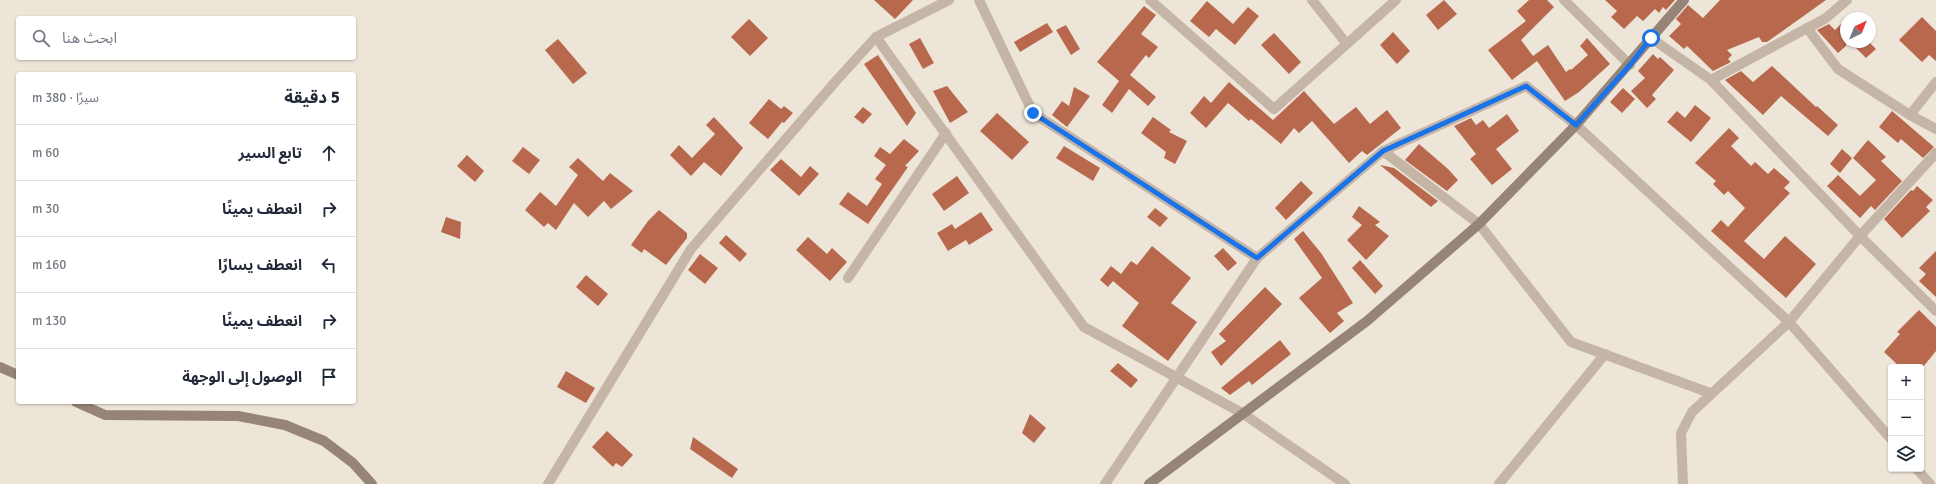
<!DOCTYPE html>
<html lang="ar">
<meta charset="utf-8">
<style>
body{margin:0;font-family:Signika,"Noto Sans Arabic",sans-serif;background:#f6f6f7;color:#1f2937;direction:rtl}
.controls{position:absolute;right:12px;bottom:12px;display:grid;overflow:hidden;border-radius:4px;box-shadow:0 1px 3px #0004}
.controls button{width:36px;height:36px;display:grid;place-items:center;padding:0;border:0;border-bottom:1px solid #e0e1e3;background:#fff;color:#1f2937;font:20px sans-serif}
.compass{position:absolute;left:1840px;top:12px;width:36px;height:36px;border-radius:50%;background:#fff;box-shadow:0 1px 3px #0004;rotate:43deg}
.stop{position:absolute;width:12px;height:12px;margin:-9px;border:3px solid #1a73e8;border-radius:50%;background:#fff}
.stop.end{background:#1a73e8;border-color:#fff;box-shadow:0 1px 4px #0008}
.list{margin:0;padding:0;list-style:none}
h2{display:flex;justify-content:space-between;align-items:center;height:52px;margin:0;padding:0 16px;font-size:17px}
h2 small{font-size:13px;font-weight:400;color:#747a83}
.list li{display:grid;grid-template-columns:26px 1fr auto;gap:12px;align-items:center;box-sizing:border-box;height:56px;padding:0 16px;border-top:1px solid #e0e1e3}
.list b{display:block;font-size:15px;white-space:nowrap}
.list em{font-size:13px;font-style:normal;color:#747a83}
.icon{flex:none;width:22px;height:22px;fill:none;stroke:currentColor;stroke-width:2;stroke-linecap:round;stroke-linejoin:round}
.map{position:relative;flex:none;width:1936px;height:484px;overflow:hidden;direction:ltr}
.search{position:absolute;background:#fff;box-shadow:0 1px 3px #0004;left:16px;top:16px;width:340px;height:44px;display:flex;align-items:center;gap:10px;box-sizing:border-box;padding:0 14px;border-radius:4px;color:#747a83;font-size:15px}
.panel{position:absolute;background:#fff;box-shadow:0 1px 3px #0004;left:16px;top:72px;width:340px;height:332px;border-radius:4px;direction:rtl}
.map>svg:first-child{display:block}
.building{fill:#b8694d}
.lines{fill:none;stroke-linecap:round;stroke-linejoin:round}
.street{stroke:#c4b5a7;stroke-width:10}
.secondary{stroke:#978478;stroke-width:10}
.route{stroke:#1a73e8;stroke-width:5}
</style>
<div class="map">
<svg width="1936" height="484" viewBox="0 0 1936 484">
<rect width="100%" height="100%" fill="#eee5d9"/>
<!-- building -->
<g class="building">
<path d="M874,0H913L895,19Z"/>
<path d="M1444,0L1457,14L1438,30L1426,15Z"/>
<path d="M1529,0H1547L1554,7L1521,40L1533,56L1548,45L1566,72L1570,69L1571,70L1588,55L1580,46L1587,38L1610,64L1579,92L1565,101L1537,61L1512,80L1488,50L1526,21L1517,11Z"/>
<path d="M1605,0H1675L1666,10L1663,7L1659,13L1655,9L1643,21L1637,16L1624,29L1611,17L1617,11Z"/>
<path d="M1720,0H1826L1767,42H1762L1759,37L1727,50L1732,55L1728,59L1731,62L1713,71L1687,46L1684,49L1669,36L1681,24L1676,19L1688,5L1703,18Z"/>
<path d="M1207,1L1233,24L1248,7L1259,16L1235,45L1216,29L1209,37L1190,21Z"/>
<path d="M1144,6L1156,15L1141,34L1158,47L1149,58L1146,55L1130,75L1156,97L1148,106L1129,89L1112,113L1102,105L1119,81L1097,62Z"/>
<path d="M1922,17L1936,31V61L1929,55L1922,62L1899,40Z"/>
<path d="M749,19L768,38L750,56L731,37Z"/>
<path d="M1846,19V46L1838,53L1817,30L1829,24L1835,30Z"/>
<path d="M1047,23L1053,32L1020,52L1014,42Z"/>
<path d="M1066,25L1080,49L1071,55L1056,30Z"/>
<path d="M1393,32L1410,51L1397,64L1380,45Z"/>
<path d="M1274,33L1301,62L1289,74L1261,45Z"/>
<path d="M920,38L934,63L923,69L909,44Z"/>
<path d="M558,39L587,73L573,84L545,50Z"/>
<path d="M1850,42H1869L1876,49L1866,58Z"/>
<path d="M1653,54L1658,59L1660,57L1674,70L1652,95L1656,99L1647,108L1631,91L1645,78L1638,71Z"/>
<path d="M878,55L916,113L907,126L864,64Z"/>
<path d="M1772,66L1816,107L1817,106L1838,125L1828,136L1781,96L1763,115L1725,80L1741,71L1753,82Z"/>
<path d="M1229,82L1273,120L1304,91L1334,124L1356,107L1370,124L1387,110L1401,128L1367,155L1362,151L1349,163L1312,121L1299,133L1294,128L1281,144L1251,119L1249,121L1228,103L1206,128L1190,113L1204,96L1211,103Z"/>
<path d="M947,86L968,112L950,123L933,91Z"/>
<path d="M1074,87L1090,96L1067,127L1052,115L1062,101L1069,106Z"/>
<path d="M1623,88L1635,99L1622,113L1610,102Z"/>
<path d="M769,99L781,109L784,106L793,113L784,123L782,122L768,139L749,123Z"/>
<path d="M1695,105L1711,118L1691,142L1667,122L1677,111L1685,118Z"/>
<path d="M863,107L872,114L863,124L854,117Z"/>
<path d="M1892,111L1934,147L1923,158L1901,139L1898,143L1879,127Z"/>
<path d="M997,113L1029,142L1012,160L980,131Z"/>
<path d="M1507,114L1519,131L1496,149L1512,169L1492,185L1470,159L1476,154L1454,126L1471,118L1476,125L1483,120L1489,128Z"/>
<path d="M714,117L743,148L721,176L704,162L691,176L670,155L679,145L692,158L715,134L706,125Z"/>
<path d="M1153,117L1171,130L1169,132L1187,141L1175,164L1164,158L1166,152L1141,133Z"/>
<path d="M1729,128L1739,138L1731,146L1751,166L1755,162L1768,174L1774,168L1790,182L1784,188L1790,193L1744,241L1764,259L1785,236L1816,264L1786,298L1711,231L1721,220L1728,227L1745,208L1728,191L1724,195L1713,184L1716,181L1695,163Z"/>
<path d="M904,139L919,151L905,166L908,167L868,224L839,204L848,192L867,206L882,184L875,179L886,165L874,156L880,147L890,154Z"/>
<path d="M1868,140L1886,157L1881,161L1902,181L1875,210L1871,206L1860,218L1827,186L1838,175L1860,196L1876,180L1853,158Z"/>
<path d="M1419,144L1448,169L1458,180L1447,191L1405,160Z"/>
<path d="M1064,146L1100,168L1093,181L1056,158Z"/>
<path d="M523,147L540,160L529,174L512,161Z"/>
<path d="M1842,149L1852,158L1840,173L1830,164Z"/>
<path d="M467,155L484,171L475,182L457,166Z"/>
<path d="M578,158L603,181L610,173L633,191L611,209L604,201L588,217L574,203L556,230L548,223L544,227L525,210L540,192L556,206L578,175L569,167Z"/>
<path d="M781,159L801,177L810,166L819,174L799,196L770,170Z"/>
<path d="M1380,165L1394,168L1438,201L1431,207Z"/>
<path d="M957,176L969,193L944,211L932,194Z"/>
<path d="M1301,181L1313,193L1286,220L1275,208Z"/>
<path d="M1917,186L1933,200L1926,207L1930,211L1902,238L1884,219L1911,190L1913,191Z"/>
<path d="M1359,206L1380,222L1375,225L1389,236L1366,260L1347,240L1362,225L1352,217Z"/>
<path d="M1155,208L1168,218L1160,227L1147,217Z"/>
<path d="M659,210L687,233V238L666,265L644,249L642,253L631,245L648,221Z"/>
<path d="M981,212L993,230L969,245L966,240L948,251L937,233L952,224L955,229Z"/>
<path d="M446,217L461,222L460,239L441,232Z"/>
<path d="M1303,231L1321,253L1353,303L1337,313L1344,321L1330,333L1299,298L1322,278L1294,239Z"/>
<path d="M726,235L747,254L740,262L719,243Z"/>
<path d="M808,237L827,254L832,248L847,262L830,281L796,250Z"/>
<path d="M1152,246L1191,278L1171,303L1197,322L1168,361L1122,326L1139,303L1113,281L1108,287L1100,280L1111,266L1121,274L1131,261L1137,265Z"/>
<path d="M1223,248L1237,263L1228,271L1214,256Z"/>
<path d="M1936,251V297L1919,281L1926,274L1919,268Z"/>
<path d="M700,254L718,268L705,284L688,270Z"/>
<path d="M1360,260L1383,286L1375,294L1352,268Z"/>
<path d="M586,275L608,294L598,306L576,287Z"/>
<path d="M1265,287L1282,304L1221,366L1211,352L1226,341L1219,334Z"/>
<path d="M1919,310L1936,327V351L1923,367H1900L1884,352L1900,334L1897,332Z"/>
<path d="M1280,340L1291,354L1252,385L1249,381L1230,395L1221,388Z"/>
<path d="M1118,363L1138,380L1131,388L1110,371Z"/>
<path d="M566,371L595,388L586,403L557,387Z"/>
<path d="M1030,414L1046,428L1034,443L1022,433Z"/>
<path d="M607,431L633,455L622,467L616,463L613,467L592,447Z"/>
<path d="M693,437L738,469L732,478L690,449Z"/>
</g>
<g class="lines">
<!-- street -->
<g class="street">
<path d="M979,0L1033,113L1257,258"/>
<path d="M1150,0L1274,109L1396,0"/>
<path d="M1312,0L1346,43"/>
<path d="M1564,0L1630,65"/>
<path d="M1807,28L1838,69L1910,115L1936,129"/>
<path d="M876,37L1084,327L1242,413L1345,484"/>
<path d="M1651,38L1711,80L1860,236L1936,311"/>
<path d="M1711,80L1826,18L1847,0"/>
<path d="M1910,115L1936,82"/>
<path d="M1383,151L1479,224L1571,342L1710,393"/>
<path d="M848,278L946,133"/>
<path d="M1917,469L1930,484"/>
<path d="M548,484L691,249L836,81L876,37L949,0"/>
<path d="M1105,484L1257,258L1383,151L1526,86L1576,125L1789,322L1891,439"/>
<path d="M1499,484L1605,354"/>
<path d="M1683,484L1681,433L1692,412L1789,322L1860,236L1936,153"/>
</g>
<!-- secondary -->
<g class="secondary">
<path d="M0,367L18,375"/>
<path d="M76,402L105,415L238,416L285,425L324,441L353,463L372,484"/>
<path d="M1149,484L1367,321L1479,224L1576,125L1684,0"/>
</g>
</g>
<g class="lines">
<!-- route -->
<path class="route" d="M1033,113L1257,258L1383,151L1526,86L1576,125L1630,65L1651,38"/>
</g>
</svg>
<div class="controls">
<button>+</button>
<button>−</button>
<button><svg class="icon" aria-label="layers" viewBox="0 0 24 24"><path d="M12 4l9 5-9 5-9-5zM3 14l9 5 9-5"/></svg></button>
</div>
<svg class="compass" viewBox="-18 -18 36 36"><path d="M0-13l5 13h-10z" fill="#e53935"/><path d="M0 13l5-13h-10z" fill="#747a83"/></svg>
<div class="stop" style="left:1651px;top:38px"></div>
<div class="stop end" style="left:1033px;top:113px"></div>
<div class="search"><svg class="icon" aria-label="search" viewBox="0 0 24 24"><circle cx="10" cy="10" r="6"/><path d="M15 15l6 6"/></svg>ابحث هنا</div>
<section class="panel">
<h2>5 دقيقة<small>سيرًا · 380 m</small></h2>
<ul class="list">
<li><svg class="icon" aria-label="ahead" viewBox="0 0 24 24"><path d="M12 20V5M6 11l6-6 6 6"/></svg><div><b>تابع السير</b></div><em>60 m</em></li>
<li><svg class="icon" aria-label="right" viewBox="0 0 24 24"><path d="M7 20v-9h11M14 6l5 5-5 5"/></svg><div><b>انعطف يمينًا</b></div><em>30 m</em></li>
<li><svg class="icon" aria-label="left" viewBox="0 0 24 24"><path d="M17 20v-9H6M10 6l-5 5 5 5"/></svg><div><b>انعطف يسارًا</b></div><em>160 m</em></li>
<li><svg class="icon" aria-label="right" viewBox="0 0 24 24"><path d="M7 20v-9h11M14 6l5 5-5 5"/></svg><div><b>انعطف يمينًا</b></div><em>130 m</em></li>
<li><svg class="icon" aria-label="arrive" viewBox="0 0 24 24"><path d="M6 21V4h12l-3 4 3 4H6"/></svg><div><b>الوصول إلى الوجهة</b></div></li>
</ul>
</section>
</div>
